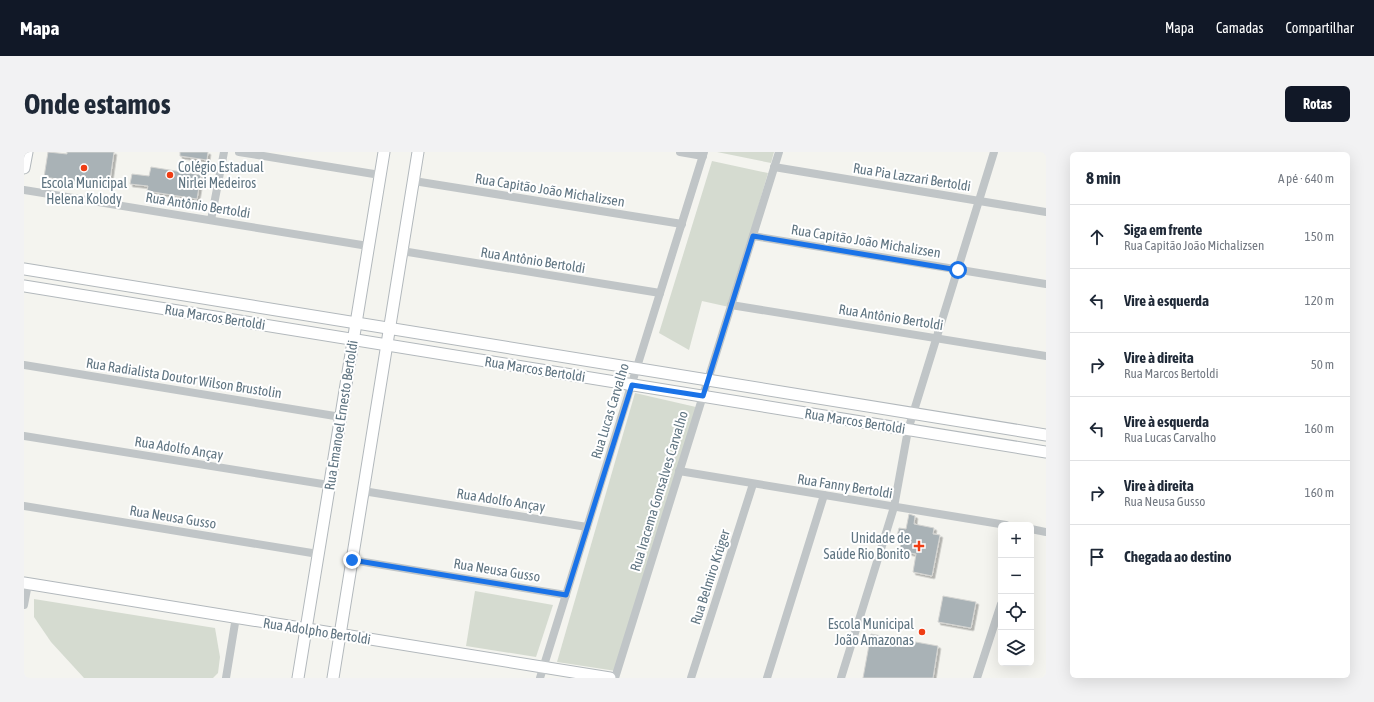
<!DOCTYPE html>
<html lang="pt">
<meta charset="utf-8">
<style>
body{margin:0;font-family:"Asap Condensed",sans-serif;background:#f2f2f3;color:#1f2937}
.controls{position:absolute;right:12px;bottom:12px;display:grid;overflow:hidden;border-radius:6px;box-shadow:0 4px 16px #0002}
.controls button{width:36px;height:36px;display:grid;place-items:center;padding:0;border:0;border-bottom:1px solid #e0e1e3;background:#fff;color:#1f2937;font:20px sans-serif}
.stop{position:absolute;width:12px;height:12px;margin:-9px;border:3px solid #1a73e8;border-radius:50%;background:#fff}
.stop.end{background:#1a73e8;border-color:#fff;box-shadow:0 1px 4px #0008}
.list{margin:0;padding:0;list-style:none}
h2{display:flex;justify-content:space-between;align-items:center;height:52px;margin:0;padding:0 16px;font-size:17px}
h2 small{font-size:13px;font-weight:400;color:#747a83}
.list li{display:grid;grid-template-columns:26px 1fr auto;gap:12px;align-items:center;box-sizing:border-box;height:64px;padding:0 16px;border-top:1px solid #e0e1e3}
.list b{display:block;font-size:15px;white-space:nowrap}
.list p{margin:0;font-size:13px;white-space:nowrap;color:#747a83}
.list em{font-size:13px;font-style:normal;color:#747a83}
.icon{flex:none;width:22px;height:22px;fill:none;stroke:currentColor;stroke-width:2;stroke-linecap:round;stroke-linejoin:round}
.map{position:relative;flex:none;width:1022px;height:526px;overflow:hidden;border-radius:6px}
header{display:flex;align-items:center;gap:24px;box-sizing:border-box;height:56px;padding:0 20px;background:#111827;color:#fff}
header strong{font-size:19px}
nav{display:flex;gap:22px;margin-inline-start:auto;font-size:14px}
.intro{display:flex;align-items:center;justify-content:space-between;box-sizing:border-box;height:96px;padding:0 24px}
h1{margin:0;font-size:28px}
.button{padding:10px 18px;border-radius:6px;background:#111827;color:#fff;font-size:14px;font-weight:700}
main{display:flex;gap:24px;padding:0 24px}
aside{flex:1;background:#fff;border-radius:6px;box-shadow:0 4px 16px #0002}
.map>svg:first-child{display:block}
.green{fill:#d5dbd0}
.building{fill:#a9b2b6;stroke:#d5d5d2;filter:url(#shadow)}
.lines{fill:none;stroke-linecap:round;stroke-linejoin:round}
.secondary-casing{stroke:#b2b8bc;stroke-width:13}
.street{stroke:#c0c5c7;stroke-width:8}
.secondary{stroke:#fff;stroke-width:11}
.route{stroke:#1a73e8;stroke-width:5}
.poi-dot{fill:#ef3d14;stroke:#fff;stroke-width:1.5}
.labels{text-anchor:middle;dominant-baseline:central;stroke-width:4;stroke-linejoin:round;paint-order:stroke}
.poi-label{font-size:14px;fill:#607582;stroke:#fff;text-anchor:end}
.street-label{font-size:14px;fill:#607582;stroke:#fff}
</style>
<header>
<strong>Mapa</strong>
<nav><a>Mapa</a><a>Camadas</a><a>Compartilhar</a></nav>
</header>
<div class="intro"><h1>Onde estamos</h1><a class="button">Rotas</a></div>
<main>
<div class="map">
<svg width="1022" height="526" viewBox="0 0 1022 526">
<defs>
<filter id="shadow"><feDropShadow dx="2.5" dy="2.5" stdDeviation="0" flood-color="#0004"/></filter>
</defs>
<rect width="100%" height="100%" fill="#f4f4ef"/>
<!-- green -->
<g class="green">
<path d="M693,0H750L747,11Z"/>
<path d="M688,9L744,21L705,155L678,149L665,198L635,181Z"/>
<path d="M611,241L672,255L592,519L533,510Z"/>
<path d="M451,439L529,453L512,505L442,494Z"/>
<path d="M10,447L191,476L196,505L194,521L189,526H60L27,490L10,465Z"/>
</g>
<!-- building -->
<g class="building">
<path d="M24,0L43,2V0H90L85,35L20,25Z"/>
<path d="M156,0H184L183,8L156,4Z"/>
<path d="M127,15L177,23L173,47L123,39L124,34L106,32L108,22L125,24Z"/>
<path d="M885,362L891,364L890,372L910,376L909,382L916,383L908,424L889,420L892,402L876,399L877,389L872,388L875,376L882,377Z"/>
<path d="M919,444L952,450L947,476L914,470Z"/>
<path d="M847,482L914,494L909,526H839Z"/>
</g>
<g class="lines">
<defs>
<g id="secondary">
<path d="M0,16L3,0"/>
<path d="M0,117L1022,283"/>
<path d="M0,134L1022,300"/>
<path d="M0,431L586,526"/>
<path d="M274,526L360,0"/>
<path d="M309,526L394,0"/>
</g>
</defs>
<!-- secondary casing -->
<use href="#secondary" class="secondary-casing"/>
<!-- street -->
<g class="street">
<path d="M215,0L356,23"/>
<path d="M656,0L679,4"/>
<path d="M750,15L1022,60"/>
<path d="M390,29L658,72"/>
<path d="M0,38L344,94"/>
<path d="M187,68L200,0"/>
<path d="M729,84L1022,132"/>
<path d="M378,99L636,141"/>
<path d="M707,153L1022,204"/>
<path d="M0,213L317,265"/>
<path d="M0,284L305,333"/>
<path d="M655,319L982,373"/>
<path d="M339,339L563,375"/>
<path d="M0,354L294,402"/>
<path d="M1007,377L1022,380"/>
<path d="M328,408L542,443"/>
<path d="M0,453L4,432"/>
<path d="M202,526L212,465"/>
<path d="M516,526L680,0"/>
<path d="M591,526L755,0"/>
<path d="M667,526L729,332"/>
<path d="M743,526L800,343"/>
<path d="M817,526L870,355L884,278L970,0"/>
<path d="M953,526L977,452"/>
</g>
<!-- secondary -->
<use href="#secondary" class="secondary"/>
</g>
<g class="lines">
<!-- route -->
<path class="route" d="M328,408L542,443L608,233L679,244L729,84L934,118"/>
</g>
<!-- markers -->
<g class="poi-dot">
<circle cx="60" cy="16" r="4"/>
<circle cx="146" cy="23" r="4"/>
<path d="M893 388h4v4h4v4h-4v4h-4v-4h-4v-4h4z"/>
<circle cx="898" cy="480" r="4"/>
</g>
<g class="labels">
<!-- poi labels -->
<g class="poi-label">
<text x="154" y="15" text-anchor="start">Colégio Estadual<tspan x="154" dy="16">Nirlei Medeiros</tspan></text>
<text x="60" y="31" text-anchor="middle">Escola Municipal<tspan x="60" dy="16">Helena Kolody</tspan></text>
<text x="886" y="386">Unidade de<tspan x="886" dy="16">Saúde Rio Bonito</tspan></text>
<text x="890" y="472">Escola Municipal<tspan x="890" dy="16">João Amazonas</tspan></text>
</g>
<!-- street labels -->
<g class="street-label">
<text transform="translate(888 25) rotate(9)">Rua Pia Lazzari Bertoldi</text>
<text transform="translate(526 38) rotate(9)">Rua Capitão João Michalizsen</text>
<text transform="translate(174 53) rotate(9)">Rua Antônio Bertoldi</text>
<text transform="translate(842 89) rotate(9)">Rua Capitão João Michalizsen</text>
<text transform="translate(509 108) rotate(9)">Rua Antônio Bertoldi</text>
<text transform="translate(191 165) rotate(9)">Rua Marcos Bertoldi</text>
<text transform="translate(867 165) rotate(9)">Rua Antônio Bertoldi</text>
<text transform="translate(511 217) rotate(9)">Rua Marcos Bertoldi</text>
<text transform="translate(160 226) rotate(9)">Rua Radialista Doutor Wilson Brustolin</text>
<text transform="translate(586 259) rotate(-73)">Rua Lucas Carvalho</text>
<text transform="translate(317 263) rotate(-81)">Rua Emanoel Ernesto Bertoldi</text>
<text transform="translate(831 269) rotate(9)">Rua Marcos Bertoldi</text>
<text transform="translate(155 296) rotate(9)">Rua Adolfo Ançay</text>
<text transform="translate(821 334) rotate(9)">Rua Fanny Bertoldi</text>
<text transform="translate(635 339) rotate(-73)">Rua Iracema Gonsalves Carvalho</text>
<text transform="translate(477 348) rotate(9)">Rua Adolfo Ançay</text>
<text transform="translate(149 365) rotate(9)">Rua Neusa Gusso</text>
<text transform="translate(473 418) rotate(9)">Rua Neusa Gusso</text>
<text transform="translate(686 425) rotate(-72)">Rua Belmiro Krüger</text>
<text transform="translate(293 479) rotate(9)">Rua Adolpho Bertoldi</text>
</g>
</g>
</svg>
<div class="controls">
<button>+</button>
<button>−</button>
<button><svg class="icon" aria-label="locate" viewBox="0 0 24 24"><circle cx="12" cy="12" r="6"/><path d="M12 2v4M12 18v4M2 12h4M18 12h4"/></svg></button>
<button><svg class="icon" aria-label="layers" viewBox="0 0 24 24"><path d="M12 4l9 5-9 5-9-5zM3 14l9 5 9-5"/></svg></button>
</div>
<div class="stop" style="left:934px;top:118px"></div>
<div class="stop end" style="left:328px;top:408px"></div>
</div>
<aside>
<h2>8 min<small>A pé · 640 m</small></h2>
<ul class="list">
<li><svg class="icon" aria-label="ahead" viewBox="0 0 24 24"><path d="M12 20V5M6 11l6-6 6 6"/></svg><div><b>Siga em frente</b><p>Rua Capitão João Michalizsen</p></div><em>150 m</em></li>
<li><svg class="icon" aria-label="left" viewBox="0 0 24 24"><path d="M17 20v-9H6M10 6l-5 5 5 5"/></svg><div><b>Vire à esquerda</b></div><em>120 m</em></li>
<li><svg class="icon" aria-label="right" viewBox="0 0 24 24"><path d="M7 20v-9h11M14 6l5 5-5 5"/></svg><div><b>Vire à direita</b><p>Rua Marcos Bertoldi</p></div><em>50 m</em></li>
<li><svg class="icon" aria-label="left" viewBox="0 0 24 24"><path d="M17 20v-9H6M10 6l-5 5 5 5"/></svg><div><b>Vire à esquerda</b><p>Rua Lucas Carvalho</p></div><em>160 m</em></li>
<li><svg class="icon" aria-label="right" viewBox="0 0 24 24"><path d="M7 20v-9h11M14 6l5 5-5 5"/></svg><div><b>Vire à direita</b><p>Rua Neusa Gusso</p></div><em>160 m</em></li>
<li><svg class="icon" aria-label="arrive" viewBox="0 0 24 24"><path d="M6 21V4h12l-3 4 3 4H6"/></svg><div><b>Chegada ao destino</b></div></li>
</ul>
</aside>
</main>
